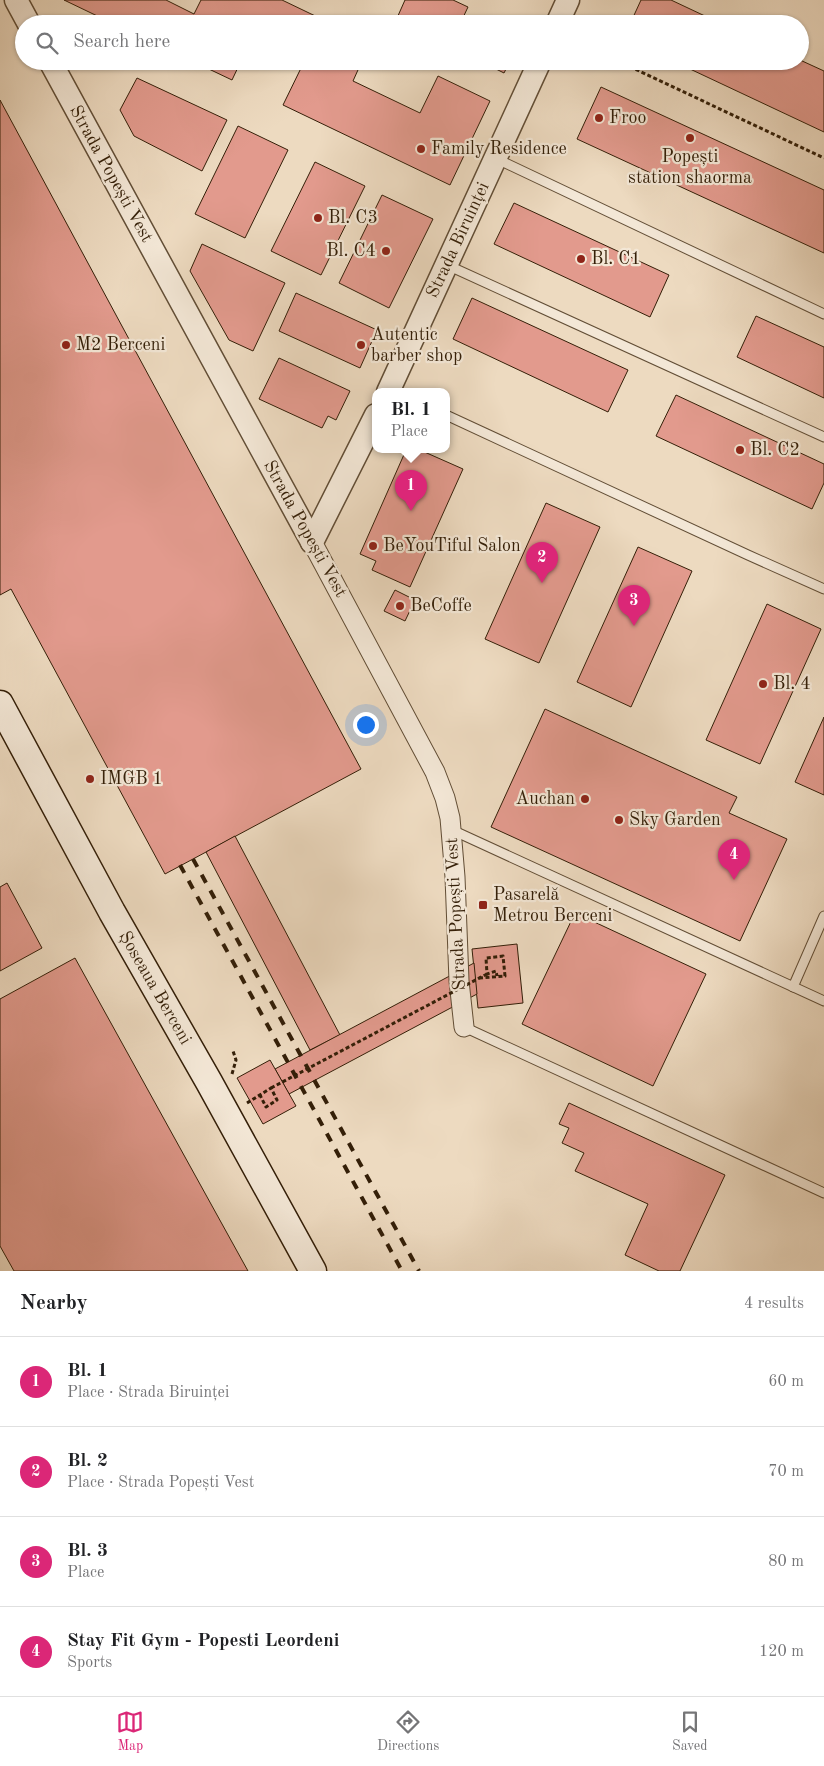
<!DOCTYPE html>
<meta charset="utf-8">
<style>
body{margin:0;font-family:"Old Standard TT",serif;background:#f6f6f6;color:#202124}
.you{position:absolute;left:365px;top:724px;width:18px;height:18px;margin:-12px;border:4px solid #fff;border-radius:50%;background:#1a73e8;box-shadow:0 0 0 8px #1a73e833}
.badge{display:grid;place-items:center;width:32px;height:32px;border-radius:50%;background:#db2777;color:#fff;font-size:16px;font-weight:700}
.pin{position:absolute;translate:-50% -41px;filter:drop-shadow(0 1px 2px #0008)}
.pin::after{content:'';position:absolute;top:26px;width:18px;height:15px;background:inherit;clip-path:polygon(0 0,100% 0,50% 100%)}
.popup{position:absolute;left:372px;top:388px;width:78px;height:65px;box-sizing:border-box;display:grid;place-content:center;border-radius:10px;background:#fff;filter:drop-shadow(0 1px 4px #0005);font-size:16px;white-space:nowrap;color:#757577}
.popup b{font-size:19px;color:#202124}
.popup::after{content:'';position:absolute;left:50%;top:100%;margin-left:-10px;border:10px solid transparent;border-top-color:#fff}
.list{margin:0;padding:0;list-style:none}
h2{display:flex;justify-content:space-between;align-items:center;height:65px;margin:0;padding:0 20px;font-size:21px}
h2 small{font-size:16px;font-weight:400;color:#757577}
.list li{display:grid;grid-template-columns:32px 1fr auto;gap:15px;align-items:center;box-sizing:border-box;height:90px;padding:0 20px;border-top:1px solid #e0e0e0}
.list b{display:block;font-size:19px;white-space:nowrap}
.list p{margin:0;font-size:16px;white-space:nowrap;color:#757577}
.list em{font-size:16px;font-style:normal;color:#757577}
.icon{flex:none;width:28px;height:28px;fill:none;stroke:currentColor;stroke-width:2;stroke-linecap:round;stroke-linejoin:round}
.map{position:relative;flex:none;width:824px;height:1271px;overflow:hidden}
.search{position:absolute;background:#fff;box-shadow:0 1px 4px #0004;left:15px;right:15px;top:15px;height:55px;display:flex;align-items:center;gap:12px;box-sizing:border-box;padding:0 18px;border-radius:28px;color:#757577;font-size:19px}
.sheet{height:425px;background:#fff}
nav{display:flex;justify-content:space-around;align-items:center;box-sizing:border-box;height:70px;border-top:1px solid #e0e0e0;background:#fff;font-size:14px;color:#757577}
nav a{display:grid;justify-items:center;gap:2px}
nav .on{color:#db2777}
.map>svg:first-child{display:block}
.building{fill:#e29a8d;stroke:#341f08}
.lines{fill:none;stroke-linecap:round;stroke-linejoin:round}
.service-casing{stroke:#624e36;stroke-width:11}
.minor-casing{stroke:#624e36;stroke-width:21}
.tertiary-casing{stroke:#624e36;stroke-width:25}
.secondary-casing{stroke:#341f08;stroke-width:29}
.path{stroke:#341f08;stroke-width:3;stroke-dasharray:4 2.5;stroke-linecap:butt}
.service{stroke:#f3e7d6;stroke-width:9}
.minor{stroke:#f3e7d6;stroke-width:19}
.tertiary{stroke:#f3e7d6;stroke-width:22}
.secondary{stroke:#f3e7d6;stroke-width:26}
.rail{stroke:#341f08;stroke-width:4;stroke-dasharray:9 9;stroke-linecap:butt}
.path-bridge{stroke:#341f08;stroke-width:3;stroke-dasharray:4 2.5;stroke-linecap:butt}
.poi-dot{fill:#8f2418;stroke:#f3e7d6;stroke-width:2}
.labels{text-anchor:middle;dominant-baseline:central;stroke-width:4.5;stroke-linejoin:round;paint-order:stroke}
.poi-label{font-size:18px;fill:#341f08;stroke:#f3e7d6;text-anchor:start}
.street-label{font-size:18px;fill:#341f08;stroke:#f3e7d6}
</style>
<div class="map">
<svg width="824" height="1271" viewBox="0 0 824 1271">
<rect width="100%" height="100%" fill="#eddac0"/>
<filter id="stains"><feTurbulence type="fractalNoise" baseFrequency=".004" numOctaves="4"/><feColorMatrix values="0 0 0 0 .2 0 0 0 0 .09 0 0 0 0 .02 0 0 0 .5 -.17"/></filter>
<radialGradient id="worn" r=".72"><stop offset=".6" stop-color="#630" stop-opacity="0"/><stop offset="1" stop-color="#630" stop-opacity=".3"/></radialGradient>
<!-- building -->
<g class="building">
<path d="M64,0H166L194,14L201,0H282L332,24H114Z"/>
<path d="M405,0H453L468,7L460,24H409L397,18Z"/>
<path d="M641,0H671L722,24H630Z"/>
<path d="M800,60L824,71V132L673,61Z"/>
<path d="M192,61H241L232,80Z"/>
<path d="M298,61H362L353,81L420,113L438,76L490,101L450,185L283,105L303,64Z"/>
<path d="M480,61H510L504,73Z"/>
<path d="M137,78L227,120L202,171L134,136L120,110Z"/>
<path d="M601,87L824,190V253L577,139Z"/>
<path d="M0,100L361,769L165,874L11,589L0,595Z"/>
<path d="M238,126L288,150L245,238L195,214Z"/>
<path d="M315,162L365,186L321,275L271,251Z"/>
<path d="M382,195L433,219L389,308L339,283Z"/>
<path d="M514,203L669,275L650,317L494,244Z"/>
<path d="M202,244L285,283L253,351L229,340L190,271Z"/>
<path d="M296,293L377,330L360,368L279,331Z"/>
<path d="M472,298L628,370L608,412L453,339Z"/>
<path d="M756,316L824,347V398L737,357Z"/>
<path d="M279,358L350,391L336,420L328,416L322,428L259,399Z"/>
<path d="M676,395L824,464V483L812,509L656,436Z"/>
<path d="M406,450H420L463,469L410,587L372,570L376,561L360,554Z"/>
<path d="M546,503L600,527L539,663L485,639Z"/>
<path d="M638,547L692,571L631,707L577,682Z"/>
<path d="M395,590L415,600L405,621L384,611Z"/>
<path d="M767,604L821,629L760,764L706,740Z"/>
<path d="M545,709L737,797L729,813L787,839L740,941L491,827Z"/>
<path d="M824,717V795L795,782Z"/>
<path d="M235,836L340,1035L310,1050L206,852Z"/>
<path d="M7,883L42,948L0,971V887Z"/>
<path d="M575,913L706,974L653,1086L522,1024Z"/>
<path d="M517,944L523,1003L478,1008L472,949Z"/>
<path d="M75,958L248,1271H14L0,1246V999Z"/>
<path d="M474,963L477,994L289,1094L275,1069Z"/>
<path d="M270,1060L296,1106L263,1124L237,1078Z"/>
<path d="M569,1103L725,1175L680,1271H659L625,1255L648,1204L575,1171L584,1153L562,1143L569,1128L559,1124Z"/>
</g>
<g class="lines">
<defs>
<g id="service">
<path d="M497,159L824,314"/>
<path d="M447,265L824,437"/>
<path d="M446,415L748,555L824,589"/>
<path d="M452,830L824,1001"/>
<path d="M793,987L824,916"/>
<path d="M464,1027L824,1193"/>
</g>
<path id="minor" d="M312,542L435,772L445,798L450,818L455,877L459,981L464,1027"/>
<g id="tertiary">
<path d="M16,0L29,24"/>
<path d="M557,24L568,0"/>
<path d="M50,61L312,542"/>
<path d="M388,392L540,61"/>
<path d="M312,542L376,415"/>
</g>
<path id="secondary" d="M0,704L112,912L209,1082L313,1271"/>
</defs>
<!-- service casing -->
<use href="#service" class="service-casing"/>
<!-- minor casing -->
<use href="#minor" class="minor-casing"/>
<!-- tertiary casing -->
<use href="#tertiary" class="tertiary-casing"/>
<!-- secondary casing -->
<use href="#secondary" class="secondary-casing"/>
<!-- path -->
<g class="path">
<path d="M618,61L824,158"/>
<path d="M479,978L505,976L503,956L486,958L487,974L496,971L497,976"/>
<path d="M232,1074L236,1060L233,1051"/>
<path d="M247,1103L271,1088L277,1100L266,1107L260,1095"/>
</g>
<!-- service -->
<use href="#service" class="service"/>
<!-- minor -->
<use href="#minor" class="minor"/>
<!-- tertiary -->
<use href="#tertiary" class="tertiary"/>
<!-- secondary -->
<use href="#secondary" class="secondary"/>
<!-- rail -->
<g class="rail">
<path d="M193,859L419,1271"/>
<path d="M180,865L402,1271"/>
</g>
<!-- path-bridge -->
<path class="path-bridge" d="M271,1088L487,974"/>
</g>
<!-- markers -->
<g class="poi-dot">
<circle cx="599" cy="118" r="5"/>
<circle cx="690" cy="138" r="5"/>
<circle cx="421" cy="149" r="5"/>
<circle cx="318" cy="218" r="5"/>
<circle cx="386" cy="251" r="5"/>
<circle cx="581" cy="259" r="5"/>
<circle cx="66" cy="345" r="5"/>
<circle cx="361" cy="345" r="5"/>
<circle cx="740" cy="450" r="5"/>
<circle cx="373" cy="546" r="5"/>
<circle cx="400" cy="606" r="5"/>
<circle cx="763" cy="684" r="5"/>
<circle cx="90" cy="779" r="5"/>
<circle cx="585" cy="799" r="5"/>
<circle cx="619" cy="820" r="5"/>
<rect x="478" y="900" width="10" height="10" rx="2.5"/>
</g>
<g class="labels">
<!-- poi labels -->
<g class="poi-label">
<text x="609" y="118">Froo</text>
<text x="431" y="149">Family Residence</text>
<text x="690" y="157" text-anchor="middle">Popești<tspan x="690" dy="21">station shaorma</tspan></text>
<text x="328" y="218">Bl. C3</text>
<text x="376" y="251" text-anchor="end">Bl. C4</text>
<text x="591" y="259">Bl. C1</text>
<text x="371" y="335">Autentic<tspan x="371" dy="21">barber shop</tspan></text>
<text x="76" y="345">M2 Berceni</text>
<text x="750" y="450">Bl. C2</text>
<text x="383" y="546">BeYouTiful Salon</text>
<text x="410" y="606">BeCoffe</text>
<text x="773" y="684">Bl. 4</text>
<text x="100" y="779">IMGB 1</text>
<text x="575" y="799" text-anchor="end">Auchan</text>
<text x="629" y="820">Sky Garden</text>
<text x="493" y="895">Pasarelă<tspan x="493" dy="21">Metrou Berceni</tspan></text>
</g>
<!-- street labels -->
<g class="street-label">
<text transform="translate(111 174) rotate(61)">Strada Popești Vest</text>
<text transform="translate(458 240) rotate(-65)">Strada Biruinței</text>
<text transform="translate(305 529) rotate(61)">Strada Popești Vest</text>
<text transform="translate(456 914) rotate(-93)">Strada Popești Vest</text>
<text transform="translate(155 988) rotate(60)">Șoseaua Berceni</text>
</g>
</g>
<rect width="100%" height="100%" filter="url(#stains)"/>
<rect width="100%" height="100%" fill="url(#worn)"/>
</svg>
<div class="you"></div>
<div class="pin badge" style="left:411px;top:511px">1</div>
<div class="popup"><b>Bl. 1</b>Place</div>
<div class="pin badge" style="left:542px;top:583px">2</div>
<div class="pin badge" style="left:634px;top:626px">3</div>
<div class="pin badge" style="left:734px;top:880px">4</div>
<div class="search"><svg class="icon" aria-label="search" viewBox="0 0 24 24"><circle cx="10" cy="10" r="6"/><path d="M15 15l6 6"/></svg>Search here</div>
</div>
<section class="sheet">
<h2>Nearby<small>4 results</small></h2>
<ul class="list">
<li><span class="badge">1</span><div><b>Bl. 1</b><p>Place · Strada Biruinței</p></div><em>60 m</em></li>
<li><span class="badge">2</span><div><b>Bl. 2</b><p>Place · Strada Popești Vest</p></div><em>70 m</em></li>
<li><span class="badge">3</span><div><b>Bl. 3</b><p>Place</p></div><em>80 m</em></li>
<li><span class="badge">4</span><div><b>Stay Fit Gym - Popesti Leordeni</b><p>Sports</p></div><em>120 m</em></li>
</ul>
</section>
<nav>
<a class="on"><svg class="icon" aria-label="map" viewBox="0 0 24 24"><path d="M3 6l6-2 6 2 6-2v14l-6 2-6-2-6 2zM9 4v14M15 6v14"/></svg>Map</a>
<a><svg class="icon" aria-label="directions" viewBox="0 0 24 24"><path d="M12 3l9 9-9 9-9-9zM9 14v-3h6M13 9l2 2-2 2"/></svg>Directions</a>
<a><svg class="icon" aria-label="saved" viewBox="0 0 24 24"><path d="M7 4h10v16l-5-4-5 4z"/></svg>Saved</a>
</nav>
